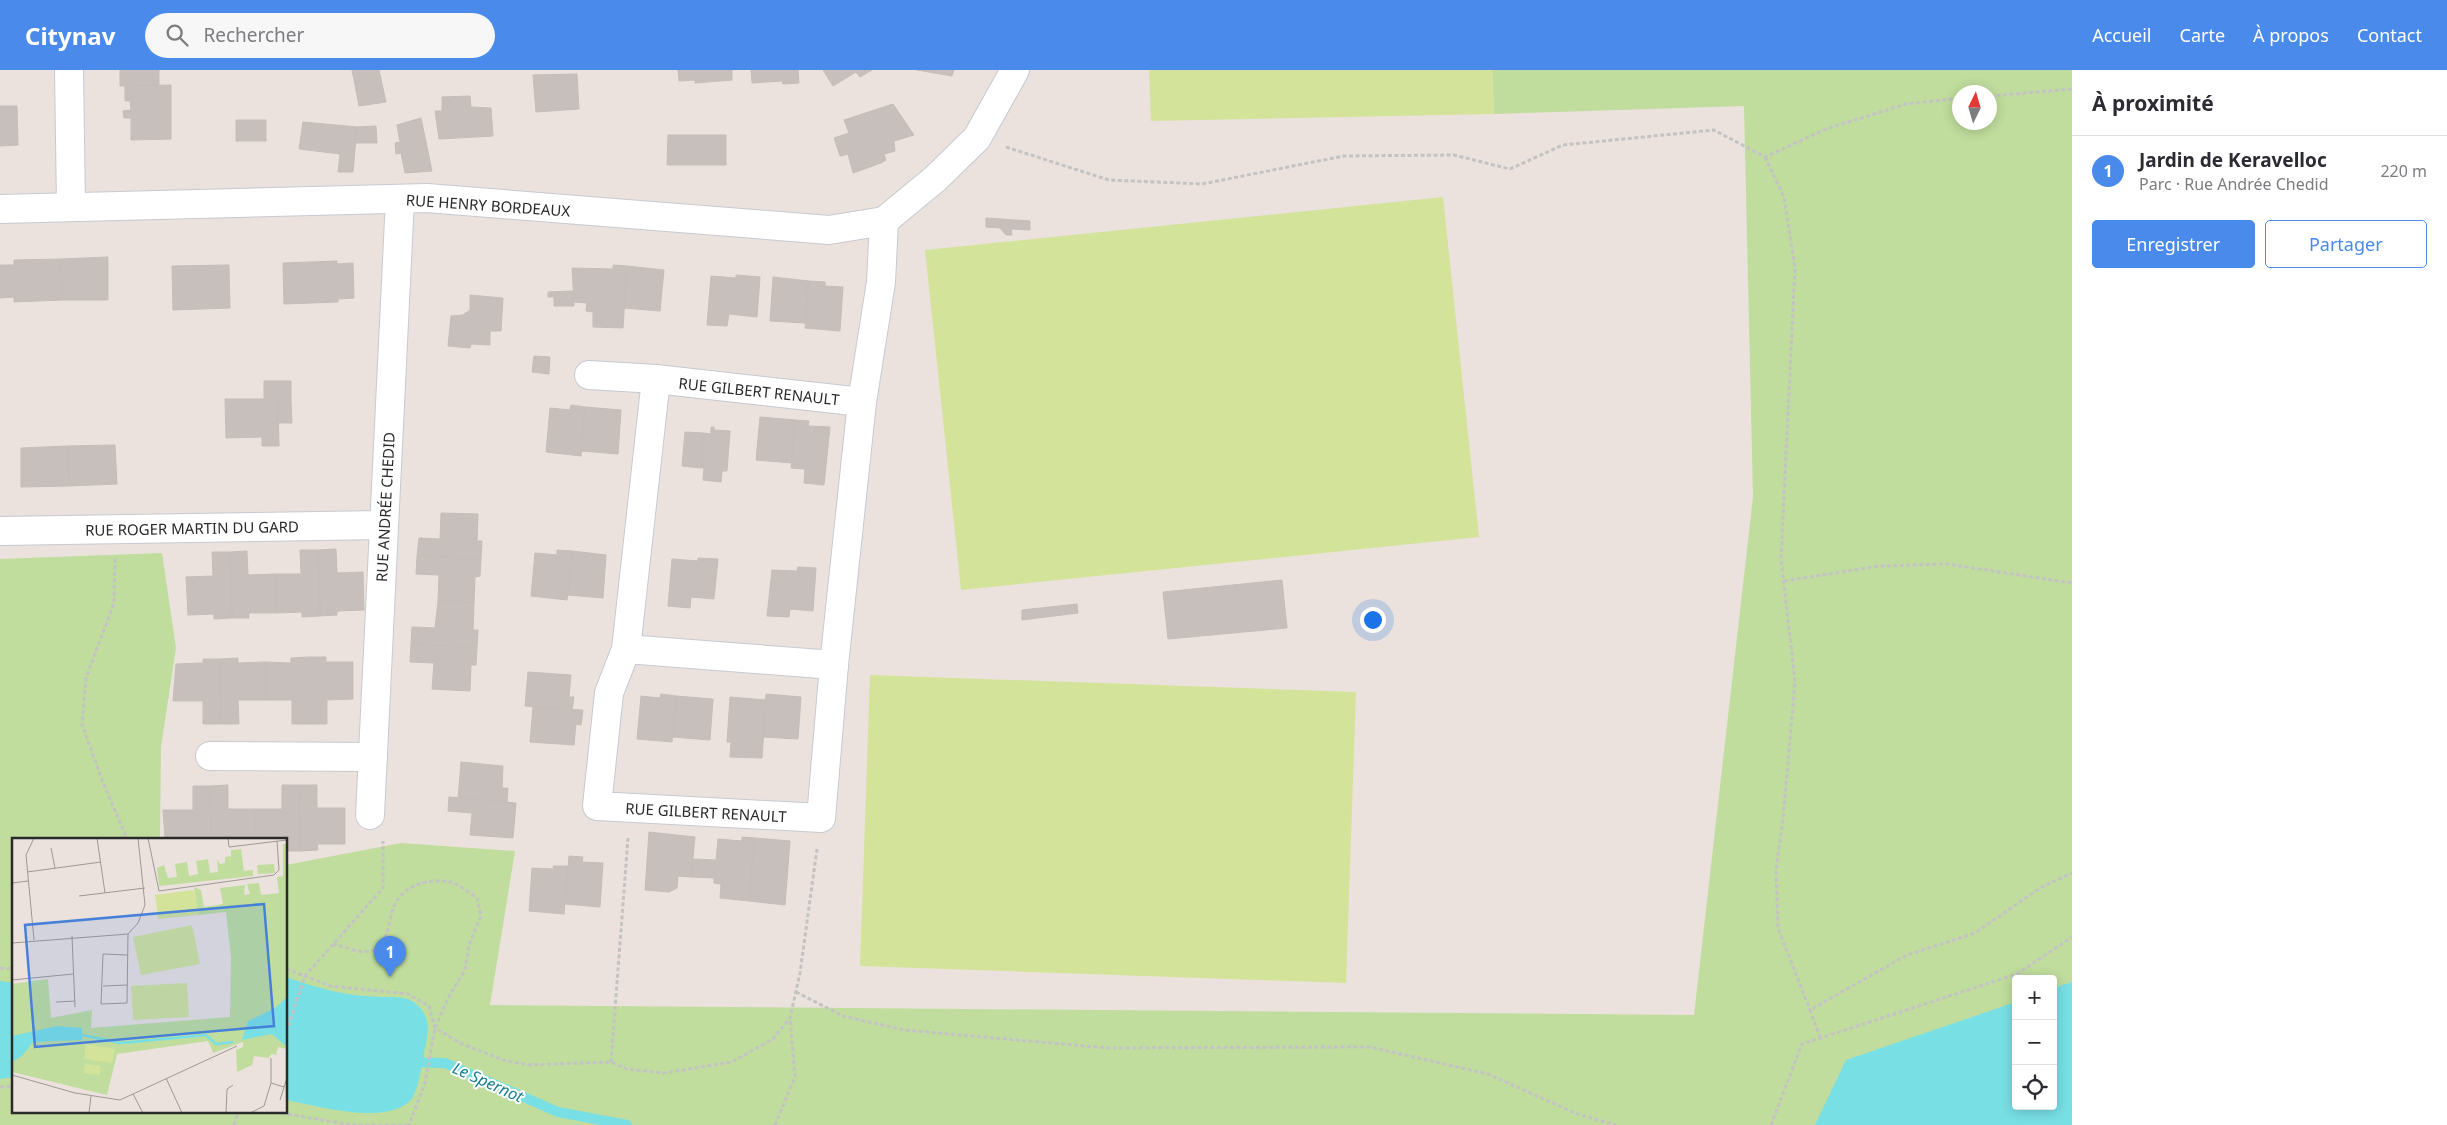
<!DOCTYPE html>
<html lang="fr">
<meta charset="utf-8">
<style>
body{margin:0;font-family:"Noto Sans",sans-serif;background:#f7f7f7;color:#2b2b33}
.controls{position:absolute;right:15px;bottom:15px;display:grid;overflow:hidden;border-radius:5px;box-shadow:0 2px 12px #0003}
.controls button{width:45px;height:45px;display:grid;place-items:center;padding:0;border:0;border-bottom:1px solid #e1e1e2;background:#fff;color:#2b2b33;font:25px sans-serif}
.compass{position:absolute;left:1952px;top:15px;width:45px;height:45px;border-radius:50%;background:#fff;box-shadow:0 2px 12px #0003;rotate:5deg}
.you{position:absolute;left:1372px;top:549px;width:18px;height:18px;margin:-12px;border:4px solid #fff;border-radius:50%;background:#1a73e8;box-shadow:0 0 0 8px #1a73e833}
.badge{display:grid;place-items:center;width:32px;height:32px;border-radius:50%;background:#498aeb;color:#fff;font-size:16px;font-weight:700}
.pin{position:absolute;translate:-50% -41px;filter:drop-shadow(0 1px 2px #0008)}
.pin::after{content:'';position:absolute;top:26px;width:18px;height:15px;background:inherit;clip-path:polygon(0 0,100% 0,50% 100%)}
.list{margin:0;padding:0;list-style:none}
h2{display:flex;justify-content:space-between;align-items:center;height:65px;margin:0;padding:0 20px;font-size:21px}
h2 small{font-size:16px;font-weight:400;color:#7c7c81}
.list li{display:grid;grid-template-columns:32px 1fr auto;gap:15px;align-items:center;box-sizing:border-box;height:70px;padding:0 20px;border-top:1px solid #e1e1e2}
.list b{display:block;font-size:19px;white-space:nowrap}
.list p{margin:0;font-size:16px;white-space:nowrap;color:#7c7c81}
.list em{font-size:16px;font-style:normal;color:#7c7c81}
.actions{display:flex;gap:10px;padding:15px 20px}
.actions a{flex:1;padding:11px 0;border:1px solid #498aeb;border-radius:5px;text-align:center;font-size:18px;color:#498aeb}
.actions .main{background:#498aeb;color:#fff}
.icon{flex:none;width:28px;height:28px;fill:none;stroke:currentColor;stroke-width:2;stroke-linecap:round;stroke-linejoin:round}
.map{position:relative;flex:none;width:2072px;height:1055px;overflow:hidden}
header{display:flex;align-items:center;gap:30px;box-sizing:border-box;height:70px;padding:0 25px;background:#498aeb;color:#fff}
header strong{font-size:24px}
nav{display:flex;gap:28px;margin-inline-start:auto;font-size:18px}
.search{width:350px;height:45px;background:#f7f7f7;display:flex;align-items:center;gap:12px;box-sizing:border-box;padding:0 18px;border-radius:28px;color:#7c7c81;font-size:19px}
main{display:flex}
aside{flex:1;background:#fff}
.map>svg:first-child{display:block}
.green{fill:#c0dd9d;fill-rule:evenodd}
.pitch{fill:#d4e39a}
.water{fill:#78dfe5}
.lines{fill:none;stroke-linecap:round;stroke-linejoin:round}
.stream{stroke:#78dfe5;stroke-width:10}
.building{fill:#c6bfbc;stroke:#c6bdb7}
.minor-casing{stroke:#c5cad2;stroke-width:30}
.path{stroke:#c3c3c3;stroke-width:3;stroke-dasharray:4 2.5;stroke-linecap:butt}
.minor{stroke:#fff;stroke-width:28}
.labels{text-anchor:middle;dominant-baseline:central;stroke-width:4;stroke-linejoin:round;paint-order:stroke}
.street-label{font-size:15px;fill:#2a2a2a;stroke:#fff}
.water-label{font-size:16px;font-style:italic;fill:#187f8f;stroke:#fff}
.inset-river{fill:none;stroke:#78dfe5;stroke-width:2.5}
.inset-road{fill:none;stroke:#9e9895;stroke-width:1}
.view{fill:#4680d8;fill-opacity:0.15;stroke:#4680d8;stroke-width:2.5}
.inset-edge{fill:none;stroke:#2a2a2a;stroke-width:2.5}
</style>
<header>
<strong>Citynav</strong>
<div class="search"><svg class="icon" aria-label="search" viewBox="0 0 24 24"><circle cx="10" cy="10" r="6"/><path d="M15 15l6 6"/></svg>Rechercher</div>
<nav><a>Accueil</a><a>Carte</a><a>À propos</a><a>Contact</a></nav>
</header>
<main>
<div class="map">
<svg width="2072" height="1055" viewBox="0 0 2072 1055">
<rect width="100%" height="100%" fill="#ebe2dd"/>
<!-- green -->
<path class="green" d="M1492,0H2072V1055H0V489L162,483L176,578L161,677L160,769H14V1041H286V795L401,773L515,781L490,935L1694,945L1753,427L1744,36L1494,44ZM1960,22H1990V52H1960ZM2016,909H2053V1036H2016Z"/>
<!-- pitch -->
<g class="pitch">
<path d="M1149,0H1492L1494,44L1151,51Z"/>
<path d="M1443,127L1479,467L961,520L925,180Z"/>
<path d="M870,605L1356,622L1346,913L860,896Z"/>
</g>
<!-- water -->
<g class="water">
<path d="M286,907C319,919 347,926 382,927C393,927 406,926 415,933C431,946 429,960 425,978C422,991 419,1023 409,1032C381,1055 319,1036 286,1030Z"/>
<path d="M0,911L14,913V1007L0,1009Z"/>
<path d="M2072,912V1055H1815L1846,990L2016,932V1036H2053V918Z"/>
</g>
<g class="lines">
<!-- stream -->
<path class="stream" d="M409,992L445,993L558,1042L627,1055"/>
</g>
<!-- building -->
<g class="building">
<path d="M120,0H159V15L120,16Z"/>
<path d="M352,0H379L386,32L359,36Z"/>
<path d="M678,0H732V10L695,13V10L679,11Z"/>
<path d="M751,0H798L799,13L783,14L782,11L752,13Z"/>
<path d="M823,0H872L860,7L856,2L833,16Z"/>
<path d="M917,0H954L952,6Z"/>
<path d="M577,4L579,39L536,42L533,5Z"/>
<path d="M171,15V69L131,70V48H124L123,41L131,40L130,31H125V16Z"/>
<path d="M470,26L471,37L491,38L493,66L439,69L435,41H442V27Z"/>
<path d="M893,34L914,65L894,71L895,81L884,84L886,90L881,93L853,103L848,84L840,86L834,68L849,63L844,50Z"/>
<path d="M0,36H17L18,75L0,76Z"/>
<path d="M421,48L432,101L405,103L401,83L396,84L395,73L400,72L397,55Z"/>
<rect x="236" y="50" width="30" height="21"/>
<path d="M303,52L357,57L353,102H338L340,84L299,79Z"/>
<path d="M376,56L377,73H355L357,57Z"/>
<path d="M668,65H726V95H667Z"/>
<path d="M986,148L1001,149L1000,158L986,157Z"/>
<path d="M1001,149L1030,151V160L1011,159L1012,165H1006L1000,158Z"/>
<path d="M108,187V230H62L61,189Z"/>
<path d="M61,189L62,230L14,232V227L0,228V195H14V190Z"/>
<path d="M337,191V194L353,193L354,228L338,229V232L284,234L283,193Z"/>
<path d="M229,195L230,238L173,240L172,196Z"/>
<path d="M613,195L627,196L623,258L593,257V242L586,241L587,233L574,232L572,198L613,199Z"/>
<path d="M627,196L664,200L660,241L624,238Z"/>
<path d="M736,205L760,207L757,247L729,244L727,256L707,255L711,206L736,208Z"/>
<path d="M773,207L809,211L805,253L770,251Z"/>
<path d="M809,211L825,212V216L843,217L840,261L805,258Z"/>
<path d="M573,221L574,236H554V227H548V222Z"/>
<path d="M470,225L503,228L501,261H490V275L471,274L470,278L448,276L451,246L463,245L470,240Z"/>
<path d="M534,286L550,287L549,304L532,302Z"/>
<path d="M264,311H291V330H278L279,376H262V367L226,368L225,329H264Z"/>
<path d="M278,330H291L292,353H278Z"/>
<path d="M571,335L585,337L581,386L546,382L550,338L570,340Z"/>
<path d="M585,337L621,340L618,384L581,381Z"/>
<path d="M760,347L795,350L792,393L756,390Z"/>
<path d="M795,350L809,351L808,356L830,357L824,415L804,413L805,399L791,398Z"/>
<path d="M711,357H714V360L730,361L727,401H722L721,412L703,410L704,398H701L703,363L711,364Z"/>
<path d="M685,362L703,363L701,398L682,396Z"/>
<path d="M115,375L117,414L69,416L68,376Z"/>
<path d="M68,376L69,416L21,417V378Z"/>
<path d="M441,443L478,444L477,471H482L481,489L417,486L419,468L440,469Z"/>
<path d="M336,479L337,503L363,502L364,540L337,541V545L320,546L318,480Z"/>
<path d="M300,480H318L320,546L302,547V542L276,543L275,504H301Z"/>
<path d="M557,480L572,481L567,530L531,526L535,483L557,485Z"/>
<path d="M247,481L248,505L275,504L276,543H249V548H232L230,482Z"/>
<path d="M572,481L606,485L603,528L568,525Z"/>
<path d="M212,482H230L232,548L214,549V544L188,545L186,507L213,506Z"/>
<path d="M417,486L481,489L480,506L475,507L474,533L438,531L439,505L416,504Z"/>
<path d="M698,488L718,489L714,529L691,527L690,538L668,536L672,489L698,491Z"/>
<path d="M798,497L816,498L813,541L790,539L789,547L767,546L772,500L797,501Z"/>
<path d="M1282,510L1287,558L1168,569L1163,522Z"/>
<path d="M438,531L474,533L473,560H478L477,577L411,574L412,557L435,558Z"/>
<path d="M1077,534L1078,543L1022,550V540Z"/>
<path d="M411,574L477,577L476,595H471L470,621L432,619L434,593L410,592Z"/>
<path d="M309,587H326V592H353V629L327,630V654H309Z"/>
<path d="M309,587V654H292V630H265V592L291,593V588Z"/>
<path d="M238,588V593L265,592V630H238L239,654H221L220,589Z"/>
<path d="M203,589H220L221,654H203V631H173L176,594L203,593Z"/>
<path d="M528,602L571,605L569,627H574L572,640L525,636Z"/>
<path d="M661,624L676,626L672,672L637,669L641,626L660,628Z"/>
<path d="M766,624L801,627L798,669L763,667Z"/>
<path d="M676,626L713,629L710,670L673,667Z"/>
<path d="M730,627L766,630L762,688L730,687L731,672H727Z"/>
<path d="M533,637L583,640L581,655L576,654L574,675L530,672Z"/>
<path d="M461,692L503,696L502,718H508L507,732L458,728Z"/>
<path d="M228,715V739H255V769H211L210,716Z"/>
<path d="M282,715H299L300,781H286V769H255V739H282Z"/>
<path d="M299,715H317V738H345V774H317L318,780L300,781Z"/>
<path d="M193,716H210L211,769H165L163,740H193Z"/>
<path d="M449,727L516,733L513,768L470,765L472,743L448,741Z"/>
<path d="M649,762L695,767L691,807L678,806L677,818L669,822L645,820Z"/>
<path d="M742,767L755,768L749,831L720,828L721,814L714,813V808L691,807L693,789L716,790L718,769L742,771Z"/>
<path d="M755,768L790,771L785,835L749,831Z"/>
<path d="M569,786L583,787L582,792L603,793L600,837L565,834Z"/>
<path d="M553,796H568L564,844L529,841L532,798L554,799Z"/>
</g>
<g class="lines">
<defs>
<g id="minor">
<path d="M69,0L71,137"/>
<path d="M0,139L427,128L829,160L884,151L935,109L977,68L1015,0"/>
<path d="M589,305L656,309"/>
<path d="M862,332L656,309L626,579L609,623L597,736L821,748L834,595L862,332L881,212L884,151"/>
<path d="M0,461L384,455"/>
<path d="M626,579L834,595"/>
<path d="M210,686L373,687"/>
<path d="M370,745L400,129"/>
</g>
</defs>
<!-- minor casing -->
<use href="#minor" class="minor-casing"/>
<!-- path -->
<g class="path">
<path d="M1990,26L2072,19"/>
<path d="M1006,77L1109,110L1202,114L1344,86L1454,85L1510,99L1563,75L1714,60L1765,87L1826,59L1906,34L1960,28"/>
<path d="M1765,87L1784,127L1795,198L1781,488L1795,612L1783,749L1776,800L1778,858L1810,940"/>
<path d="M115,489L114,533L86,608L82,654L102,710L127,769"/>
<path d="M1784,511L1880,496L1947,494L2072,513"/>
<path d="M333,874C345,877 363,885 374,880C390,872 388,846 396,832C408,813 433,807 454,813C461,816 470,823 477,828L481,846L469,875L465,900L448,928L435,958L425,1013L409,1055"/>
<path d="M0,898L14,899"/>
<path d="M286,899L331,916L408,924L429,936L435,958L462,974L503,990L528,995L611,992L627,999L664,1003L732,992L773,969L790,948L800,903L817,779"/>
<path d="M796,922L843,946L904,960L1108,978L1370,977L1488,1004L1577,1044L1616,1055"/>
<path d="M286,962L305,906L383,818V771"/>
<path d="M1820,968L1810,940L1907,885L1975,863L2040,818L2072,803"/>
<path d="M611,992L628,768"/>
<path d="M0,1017L14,1016"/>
<path d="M269,1041L352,1055H409"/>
<path d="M234,1055L239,1041"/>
<path d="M775,1055L795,1007L790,948"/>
<path d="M1771,1055L1802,974L2017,904L2072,867"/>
</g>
<!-- minor -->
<use href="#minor" class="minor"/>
</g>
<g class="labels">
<!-- street labels -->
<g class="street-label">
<text transform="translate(488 135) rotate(4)">RUE HENRY BORDEAUX</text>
<text transform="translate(759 321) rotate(6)">RUE GILBERT RENAULT</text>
<text transform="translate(385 437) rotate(-87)">RUE ANDRÉE CHEDID</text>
<text transform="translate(192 458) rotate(-1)">RUE ROGER MARTIN DU GARD</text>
<text transform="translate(706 742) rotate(3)">RUE GILBERT RENAULT</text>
</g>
<!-- water labels -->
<g class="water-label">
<text transform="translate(488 1012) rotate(24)">Le Spernot</text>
</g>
</g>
<!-- overview -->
<g transform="translate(12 768)">
<rect width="275" height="275" fill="#ebe2dd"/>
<path d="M271,6H275V211L266,209L264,217L259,216L257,220L242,218L240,227L225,234L224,212L231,209V204L201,215L196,203L105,216L95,257L0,234V146L36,141L39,180L80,172L79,190L218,179L219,119L214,74L186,77L182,49L189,52L192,69L211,66L208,50L233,47L232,57L238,56L235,46L247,45L249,57L267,55L265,39L271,38ZM229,11L232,33L241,32V38L147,48L145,30L152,27L156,40L165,39L163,26L175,24L177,38L186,36L184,23L196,21L198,35L206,34L205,21L208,26L213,25V19L219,18V12ZM262,26L263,35L246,36L245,27Z" fill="#c0dd9d"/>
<path d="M182,52L186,77L146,81L143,57ZM180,87L188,126L129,137L121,99ZM175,145L177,179L121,182L119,148ZM74,206L103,211L100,225L72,221ZM73,226L88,228V237L72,235Z" fill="#d4e39a"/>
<path d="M275,159V209L260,196L230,202L236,183L263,170ZM45,188L70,190V202L21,204L10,218L0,224V198Z" fill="#78dfe5"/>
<path class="inset-river" d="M70,197L109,205L194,197L204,206L221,204"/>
<path class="inset-road" d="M22,0L14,17L22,102M85,0L93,55M136,0L147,53L262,37L267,32L265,3M216,0L217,9L275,2M39,10L43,30M15,34L89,24M0,45L16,43M67,58L133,50M116,96L126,85L133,67L126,0M60,98L63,169M0,105L116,96M115,117L91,116L89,166L115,165L116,96M0,142L61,136M91,148L115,147M44,164L63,163M0,237L63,255L108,262L225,208M154,240L170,275M259,245V220M121,256L131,275M268,262L275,240M77,275L79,258M214,275L215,251L221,247M238,275L252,268L259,245L272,249"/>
<path class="view" d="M252,66L262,188L23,209L13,87Z"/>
<rect width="275" height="275" class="inset-edge"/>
</g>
</svg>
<div class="controls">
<button>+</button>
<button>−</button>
<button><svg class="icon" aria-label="locate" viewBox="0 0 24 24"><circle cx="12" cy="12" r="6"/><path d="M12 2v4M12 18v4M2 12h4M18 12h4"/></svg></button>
</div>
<svg class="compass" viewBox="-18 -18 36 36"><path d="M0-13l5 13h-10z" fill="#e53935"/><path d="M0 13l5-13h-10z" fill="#7c7c81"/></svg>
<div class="you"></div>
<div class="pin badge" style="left:390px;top:907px">1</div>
</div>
<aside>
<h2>À proximité<small></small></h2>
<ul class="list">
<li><span class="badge">1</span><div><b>Jardin de Keravelloc</b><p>Parc · Rue Andrée Chedid</p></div><em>220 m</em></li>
</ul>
<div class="actions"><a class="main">Enregistrer</a><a>Partager</a></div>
</aside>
</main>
